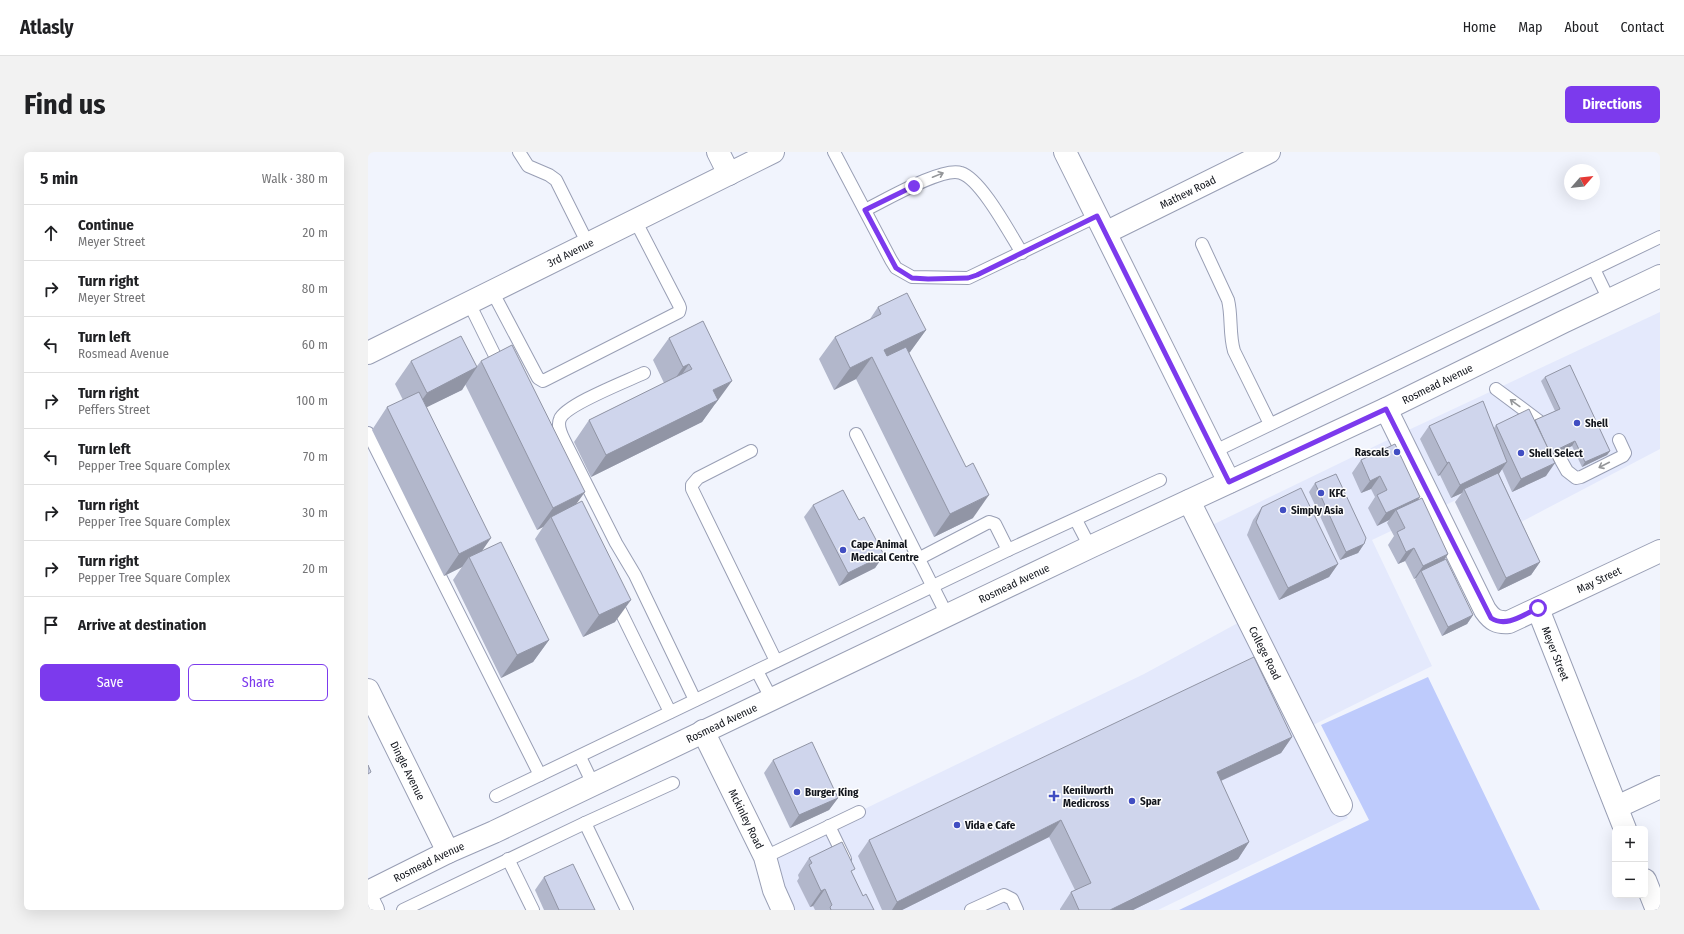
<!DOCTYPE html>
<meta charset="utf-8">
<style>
body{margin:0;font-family:"Fira Sans Condensed",sans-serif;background:#f2f2f2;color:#202124}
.controls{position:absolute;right:12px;bottom:12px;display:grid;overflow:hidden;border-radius:6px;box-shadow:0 4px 16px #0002}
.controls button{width:36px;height:36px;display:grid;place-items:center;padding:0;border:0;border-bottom:1px solid #e0e0e0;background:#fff;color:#202124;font:20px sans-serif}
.compass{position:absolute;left:1196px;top:12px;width:36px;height:36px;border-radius:50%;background:#fff;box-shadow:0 4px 16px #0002;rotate:62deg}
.stop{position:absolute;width:12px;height:12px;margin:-9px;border:3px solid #7c3aed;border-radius:50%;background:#fff}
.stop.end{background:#7c3aed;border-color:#fff;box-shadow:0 1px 4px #0008}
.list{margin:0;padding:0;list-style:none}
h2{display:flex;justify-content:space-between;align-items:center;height:52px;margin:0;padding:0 16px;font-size:17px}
h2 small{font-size:13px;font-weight:400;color:#757577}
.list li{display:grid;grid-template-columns:26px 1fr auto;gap:12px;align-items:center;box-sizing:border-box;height:56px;padding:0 16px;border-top:1px solid #e0e0e0}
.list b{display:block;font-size:15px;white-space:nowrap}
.list p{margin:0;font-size:13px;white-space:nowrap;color:#757577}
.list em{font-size:13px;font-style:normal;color:#757577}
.actions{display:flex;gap:8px;padding:12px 16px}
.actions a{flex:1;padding:9px 0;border:1px solid #7c3aed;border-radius:6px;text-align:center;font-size:14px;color:#7c3aed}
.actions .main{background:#7c3aed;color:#fff}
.icon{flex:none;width:22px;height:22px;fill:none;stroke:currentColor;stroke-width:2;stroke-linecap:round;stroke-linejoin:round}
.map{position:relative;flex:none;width:1292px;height:758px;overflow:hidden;border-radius:6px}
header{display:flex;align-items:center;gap:24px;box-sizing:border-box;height:56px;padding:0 20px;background:#fff;border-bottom:1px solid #e0e0e0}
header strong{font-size:19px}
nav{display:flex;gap:22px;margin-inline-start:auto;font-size:14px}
.intro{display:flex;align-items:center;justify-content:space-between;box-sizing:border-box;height:96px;padding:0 24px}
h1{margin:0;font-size:28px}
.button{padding:10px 18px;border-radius:6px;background:#7c3aed;color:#fff;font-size:14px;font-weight:700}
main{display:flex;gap:24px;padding:0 24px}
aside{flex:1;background:#fff;border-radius:6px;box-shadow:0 4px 16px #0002}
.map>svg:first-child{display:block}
.built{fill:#e4e9fc}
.green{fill:#becbfc}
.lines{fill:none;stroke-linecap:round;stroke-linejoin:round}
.service-casing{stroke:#999fb5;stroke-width:14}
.minor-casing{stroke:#999fb5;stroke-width:24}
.secondary-casing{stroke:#999fb5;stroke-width:24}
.service{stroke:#fff;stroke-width:12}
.minor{stroke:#fff;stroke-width:22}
.secondary{stroke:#fff;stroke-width:22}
.wall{fill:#b2b7cb}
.shaded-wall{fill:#9195a5}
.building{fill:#cfd5ec;stroke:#9195a5}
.oneway{stroke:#949699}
.route{stroke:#7c3aed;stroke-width:5}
.poi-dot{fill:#414ec2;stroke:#fff;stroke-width:1.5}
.labels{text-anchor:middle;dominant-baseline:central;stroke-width:3;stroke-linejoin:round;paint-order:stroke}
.street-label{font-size:11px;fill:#12151c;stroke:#fff}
.poi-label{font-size:11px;font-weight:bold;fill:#12151c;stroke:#fff;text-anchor:start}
</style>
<header>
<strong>Atlasly</strong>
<nav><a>Home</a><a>Map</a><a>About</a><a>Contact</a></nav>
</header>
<div class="intro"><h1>Find us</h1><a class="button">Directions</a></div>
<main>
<aside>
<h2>5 min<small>Walk · 380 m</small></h2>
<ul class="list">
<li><svg class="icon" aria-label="ahead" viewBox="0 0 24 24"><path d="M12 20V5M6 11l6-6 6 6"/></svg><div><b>Continue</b><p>Meyer Street</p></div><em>20 m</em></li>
<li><svg class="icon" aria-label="right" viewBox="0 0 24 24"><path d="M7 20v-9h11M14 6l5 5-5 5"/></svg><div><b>Turn right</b><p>Meyer Street</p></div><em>80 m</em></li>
<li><svg class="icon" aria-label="left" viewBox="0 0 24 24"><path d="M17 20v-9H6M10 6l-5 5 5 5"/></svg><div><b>Turn left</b><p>Rosmead Avenue</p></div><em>60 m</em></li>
<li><svg class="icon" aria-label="right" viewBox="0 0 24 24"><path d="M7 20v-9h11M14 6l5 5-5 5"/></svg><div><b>Turn right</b><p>Peffers Street</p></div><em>100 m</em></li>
<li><svg class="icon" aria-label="left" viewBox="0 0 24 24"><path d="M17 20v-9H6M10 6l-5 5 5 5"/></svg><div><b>Turn left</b><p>Pepper Tree Square Complex</p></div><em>70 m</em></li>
<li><svg class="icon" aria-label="right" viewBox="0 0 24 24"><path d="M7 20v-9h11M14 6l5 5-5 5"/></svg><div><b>Turn right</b><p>Pepper Tree Square Complex</p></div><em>30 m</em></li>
<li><svg class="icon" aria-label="right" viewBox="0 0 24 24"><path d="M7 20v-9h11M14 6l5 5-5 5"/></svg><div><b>Turn right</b><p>Pepper Tree Square Complex</p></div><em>20 m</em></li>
<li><svg class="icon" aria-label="arrive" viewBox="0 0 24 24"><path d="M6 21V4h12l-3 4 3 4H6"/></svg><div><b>Arrive at destination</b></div></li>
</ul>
<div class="actions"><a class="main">Save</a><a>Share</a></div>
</aside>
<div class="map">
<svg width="1292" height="758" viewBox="0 0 1292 758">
<rect width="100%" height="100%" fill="#f1f4fd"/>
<!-- built -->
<path class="built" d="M1292,160V297L1153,370L1130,328L1004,388L1064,514L935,578L980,666L790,758H415L397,705L776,522L879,466L836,377L1032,282Z"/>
<!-- green -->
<path class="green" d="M1060,525L1172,758H811L1001,668L953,573Z"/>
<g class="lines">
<defs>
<g id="service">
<path d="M151,0L160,14L181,23L188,28L220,92"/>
<path d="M466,0L523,108L528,116L544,125L600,126L729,64"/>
<path d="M497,58C516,49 575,14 593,21C613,27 642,82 654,101"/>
<path d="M834,92L860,148C864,164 861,182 866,199L902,272"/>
<path d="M1226,117L1241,148"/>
<path d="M124,139L170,226L175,229L179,227L311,160L312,156L311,153L267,68"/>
<path d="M101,151L133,216"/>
<path d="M276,221C259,229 197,253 192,267C189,274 193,282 196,288L248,391L267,423L327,548"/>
<path d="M1128,237L1171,269L1199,319L1208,326L1213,325L1255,304L1257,301L1251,288"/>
<path d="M0,281L172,623"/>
<path d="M488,282L579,463"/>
<path d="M383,299L330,326L324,333V337L408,509"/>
<path d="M847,299L1292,85"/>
<path d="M708,368L722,395"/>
<path d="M550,407L621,370L627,372L640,398"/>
<path d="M246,446L302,560"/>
<path d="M389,519L403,546"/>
<path d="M212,605L225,632"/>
<path d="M128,644L640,398L792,328"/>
<path d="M217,671L259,758"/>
<path d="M461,674L477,707"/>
<path d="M397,705L491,660"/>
<path d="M140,707L165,758"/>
<path d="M35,758L217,671L305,631"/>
<path d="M603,758L636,743L644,747L649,758"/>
</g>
<g id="minor">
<path d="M350,0L361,22"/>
<path d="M697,0L861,330"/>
<path id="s1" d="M739,80L901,0"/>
<path id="s2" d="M0,201L405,0"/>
<path id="s3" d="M1018,257L1117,458C1124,468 1129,471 1141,470L1292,399"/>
<path id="s4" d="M821,349L973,653"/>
<path id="s5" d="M1170,457L1257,677"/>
<path id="s6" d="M0,538L80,700"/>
<path id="s7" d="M335,579L397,705L406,738L415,758"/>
<path d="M1249,655L1292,635"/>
<path d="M1277,728L1289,758"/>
<path d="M0,748L5,758"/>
</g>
<g id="secondary">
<path id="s8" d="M0,740L80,700L126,680L722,395L1018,257L1195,170L1292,124"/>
</g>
</defs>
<!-- service casing -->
<use href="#service" class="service-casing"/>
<!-- minor casing -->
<use href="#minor" class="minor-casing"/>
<!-- secondary casing -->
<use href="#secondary" class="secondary-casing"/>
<!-- service -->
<use href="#service" class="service"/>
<!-- minor -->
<use href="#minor" class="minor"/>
<!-- secondary -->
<use href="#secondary" class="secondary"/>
</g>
<!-- wall -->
<g class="wall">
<path d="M510,155L558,178L542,200L541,201L605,366L566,385L488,227L466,238L451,207L467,185L502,167Z"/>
<path d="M335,169L348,251L347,252L334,270L223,325L206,290L221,268L296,231L285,208L301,186Z"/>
<path d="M43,209L109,214L113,209L209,352L247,470L215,485L167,387L175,375L169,378L97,232L94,238L58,255L114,399L181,488L165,510L133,526L85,428L94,415L76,424L4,278L19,255L35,248L27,232Z"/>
<path d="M1177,225L1242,299L1239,303L1214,315L1204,294L1183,304L1178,324L1144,340L1134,317L1131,322L1172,410L1163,423L1130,439L1087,350L1094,341L1083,346L1072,323L1070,324L1052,287L1061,274L1126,276L1128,273L1167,268L1187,259L1173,229Z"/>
<path d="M993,308L1050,348L1080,402L1076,409L1105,463L1099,472L1074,484L1047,428L1048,426L1046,427L1037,409L1030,412L1020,393L1026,384L1019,371L1021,368L1009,374L1000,356L1007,345L1003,337L993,341L984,321Z"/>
<path d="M947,331L996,392L990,401L972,408L941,340Z"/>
<path d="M445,353L516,403L507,416L471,434L436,365Z"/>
<path d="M894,355L970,412L961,425L911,448L879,383L885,368Z"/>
<path d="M924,585L913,601L853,629L881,690L870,707L765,758H692V757L703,740L707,738L681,685L534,758H514L490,704L501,688Z"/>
<path d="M405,608L470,646L461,658L422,676L396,621Z"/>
<path d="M441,706L484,722L495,744L506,758H447L445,754L442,755L429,729L431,726L430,723Z"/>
<path d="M176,725L227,758H176L167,738Z"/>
</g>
<!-- shaded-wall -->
<g class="shaded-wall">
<path d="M558,178L542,200L510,216L516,198Z"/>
<path d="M504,205L488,227L466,238L482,216Z"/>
<path d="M321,212L306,234L300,237L315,215Z"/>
<path d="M109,215L94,238L43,263L59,241Z"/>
<path d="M364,229L348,251L347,252L334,270L223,325L238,303L345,238Z"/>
<path d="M1207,289L1204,294L1171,309L1174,305Z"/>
<path d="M1242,299L1239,303L1214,315L1217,310Z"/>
<path d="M1081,310L1072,323L1070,324L1079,311Z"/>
<path d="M1139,310L1130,323L1096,337L1094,341L1083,346L1092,333Z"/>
<path d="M1187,311L1178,324L1144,340L1153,327Z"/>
<path d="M1012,324L1003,337L993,341L1002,329Z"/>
<path d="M217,340L201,362L183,365L175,375L169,378L185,356Z"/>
<path d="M621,343L605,366L566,385L582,362Z"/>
<path d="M1052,345L1043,357L1028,358L1021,368L1009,374L1018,361Z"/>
<path d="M123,386L107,409L101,405L94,415L76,424L91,402Z"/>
<path d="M996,392L990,401L972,408L978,400Z"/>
<path d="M1046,396L1037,409L1030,412L1038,400Z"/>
<path d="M1080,402L1071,415L1053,419L1048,426L1046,427L1055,414Z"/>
<path d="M516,403L507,416L471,434L480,421Z"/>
<path d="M1172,410L1163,423L1130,439L1138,426Z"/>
<path d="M970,412L961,425L911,448L920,436Z"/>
<path d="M263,448L247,470L215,485L231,463Z"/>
<path d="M1105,463L1099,472L1074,484L1080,475Z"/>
<path d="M181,488L165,510L133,526L149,503Z"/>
<path d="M924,585L913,601L837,636L849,620Z"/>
<path d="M470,646L461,658L422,676L431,663Z"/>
<path d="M693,668L681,685L534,758H524L529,750Z"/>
<path d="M881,690L870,707L765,758H742Z"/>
<path d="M457,737L445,754L442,755L453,739Z"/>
</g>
<!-- building -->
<g class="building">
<path d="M539,141L558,178L516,198L519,204L538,195L598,315L605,311L621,343L582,362L504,205L482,216L467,185L513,162L510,155Z"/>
<path d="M335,169L364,229L345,238L350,248L238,303L221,268L324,217L321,212L315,215L301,186Z"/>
<path d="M93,184L109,215L59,241L43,209Z"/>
<path d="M144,193L217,340L185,356L113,209Z"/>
<path d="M1202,213L1242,299L1217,310L1207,289L1182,301L1167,268L1192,257L1177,225Z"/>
<path d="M51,240L123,386L91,402L19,255Z"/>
<path d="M1115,249L1139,310L1092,333L1081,310L1079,311L1061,274Z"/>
<path d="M1161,257L1187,311L1153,327L1128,273Z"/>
<path d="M1027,292L1052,345L1018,361L1009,343L1019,338L1012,324L1002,329L993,308Z"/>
<path d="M1130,321L1172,410L1138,426L1096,337Z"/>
<path d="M968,322L998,386L996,392L978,400L947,331Z"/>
<path d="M933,336L970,412L920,436L888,370L894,355Z"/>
<path d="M475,338L491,368L496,365L516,403L480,421L445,353Z"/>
<path d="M1054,346L1080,402L1055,414L1046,396L1038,400L1029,380L1037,376L1028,358Z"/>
<path d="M214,349L263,448L231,463L183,365Z"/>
<path d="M133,390L181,488L149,503L101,405Z"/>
<path d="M1078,407L1105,463L1080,475L1053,419Z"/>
<path d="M886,505L924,585L849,620L881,690L742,758H711L703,740L723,731L693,668L529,750L501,688Z"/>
<path d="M444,590L470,646L431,663L405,608Z"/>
<path d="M0,613L3,620L0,622Z"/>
<path d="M474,690L487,717L483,719L495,744L498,742L506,758H463L462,755L464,753L457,737L453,739L441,713L444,711L441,706Z"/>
<path d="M205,712L227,758H191L176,725Z"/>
</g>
<!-- one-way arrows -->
<defs><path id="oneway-shaft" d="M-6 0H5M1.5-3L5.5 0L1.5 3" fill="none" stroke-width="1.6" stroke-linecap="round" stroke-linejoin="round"/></defs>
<g class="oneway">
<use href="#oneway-shaft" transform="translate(570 23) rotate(-22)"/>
<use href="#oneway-shaft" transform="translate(1147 251) rotate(-144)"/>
<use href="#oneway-shaft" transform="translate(1236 313) rotate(153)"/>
</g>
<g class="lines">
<!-- route -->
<path class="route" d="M546,34L497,58L528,116L544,126L560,127L600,126L609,123L729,64L861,330L1018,257L1123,466C1138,476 1155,463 1170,456"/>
</g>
<!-- markers -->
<g class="poi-dot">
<circle cx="1209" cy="271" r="4"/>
<circle cx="1029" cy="300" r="4"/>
<circle cx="1153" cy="301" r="4"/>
<circle cx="953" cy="341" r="4"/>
<circle cx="915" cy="358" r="4"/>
<circle cx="475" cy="398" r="4"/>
<circle cx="429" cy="640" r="4"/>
<path d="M684 638h4v4h4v4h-4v4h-4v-4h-4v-4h4z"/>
<circle cx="764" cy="649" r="4"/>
<circle cx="589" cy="673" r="4"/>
</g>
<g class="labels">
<!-- street labels -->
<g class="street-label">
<text stroke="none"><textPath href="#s1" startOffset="90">Mathew Road</textPath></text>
<text stroke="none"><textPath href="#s2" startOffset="226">3rd Avenue</textPath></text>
<text stroke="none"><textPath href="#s8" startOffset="1184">Rosmead Avenue</textPath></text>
<text stroke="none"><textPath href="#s3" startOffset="352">May Street</textPath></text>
<text stroke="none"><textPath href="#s8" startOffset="716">Rosmead Avenue</textPath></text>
<text stroke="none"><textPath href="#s4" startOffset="170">College Road</textPath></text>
<text stroke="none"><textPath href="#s5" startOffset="48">Meyer Street</textPath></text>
<text stroke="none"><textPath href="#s8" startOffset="392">Rosmead Avenue</textPath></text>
<text stroke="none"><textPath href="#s6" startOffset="90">Dingle Avenue</textPath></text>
<text stroke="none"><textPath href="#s7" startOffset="98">Mckinley Road</textPath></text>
<text stroke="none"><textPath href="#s8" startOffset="68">Rosmead Avenue</textPath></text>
</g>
<!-- poi labels -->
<g class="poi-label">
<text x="1217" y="271">Shell</text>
<text x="1021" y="300" text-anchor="end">Rascals</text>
<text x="1161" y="301">Shell Select</text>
<text x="961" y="341">KFC</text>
<text x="923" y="358">Simply Asia</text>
<text x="483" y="392">Cape Animal<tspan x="483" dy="13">Medical Centre</tspan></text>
<text x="695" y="638">Kenilworth<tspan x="695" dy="13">Medicross</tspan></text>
<text x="437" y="640">Burger King</text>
<text x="772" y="649">Spar</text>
<text x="597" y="673">Vida e Cafe</text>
</g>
</g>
</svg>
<div class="controls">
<button>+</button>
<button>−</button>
</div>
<svg class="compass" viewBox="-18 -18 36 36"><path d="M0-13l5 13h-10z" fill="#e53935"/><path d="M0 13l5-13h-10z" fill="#757577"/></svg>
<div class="stop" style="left:1170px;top:456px"></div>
<div class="stop end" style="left:546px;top:34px"></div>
</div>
</main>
